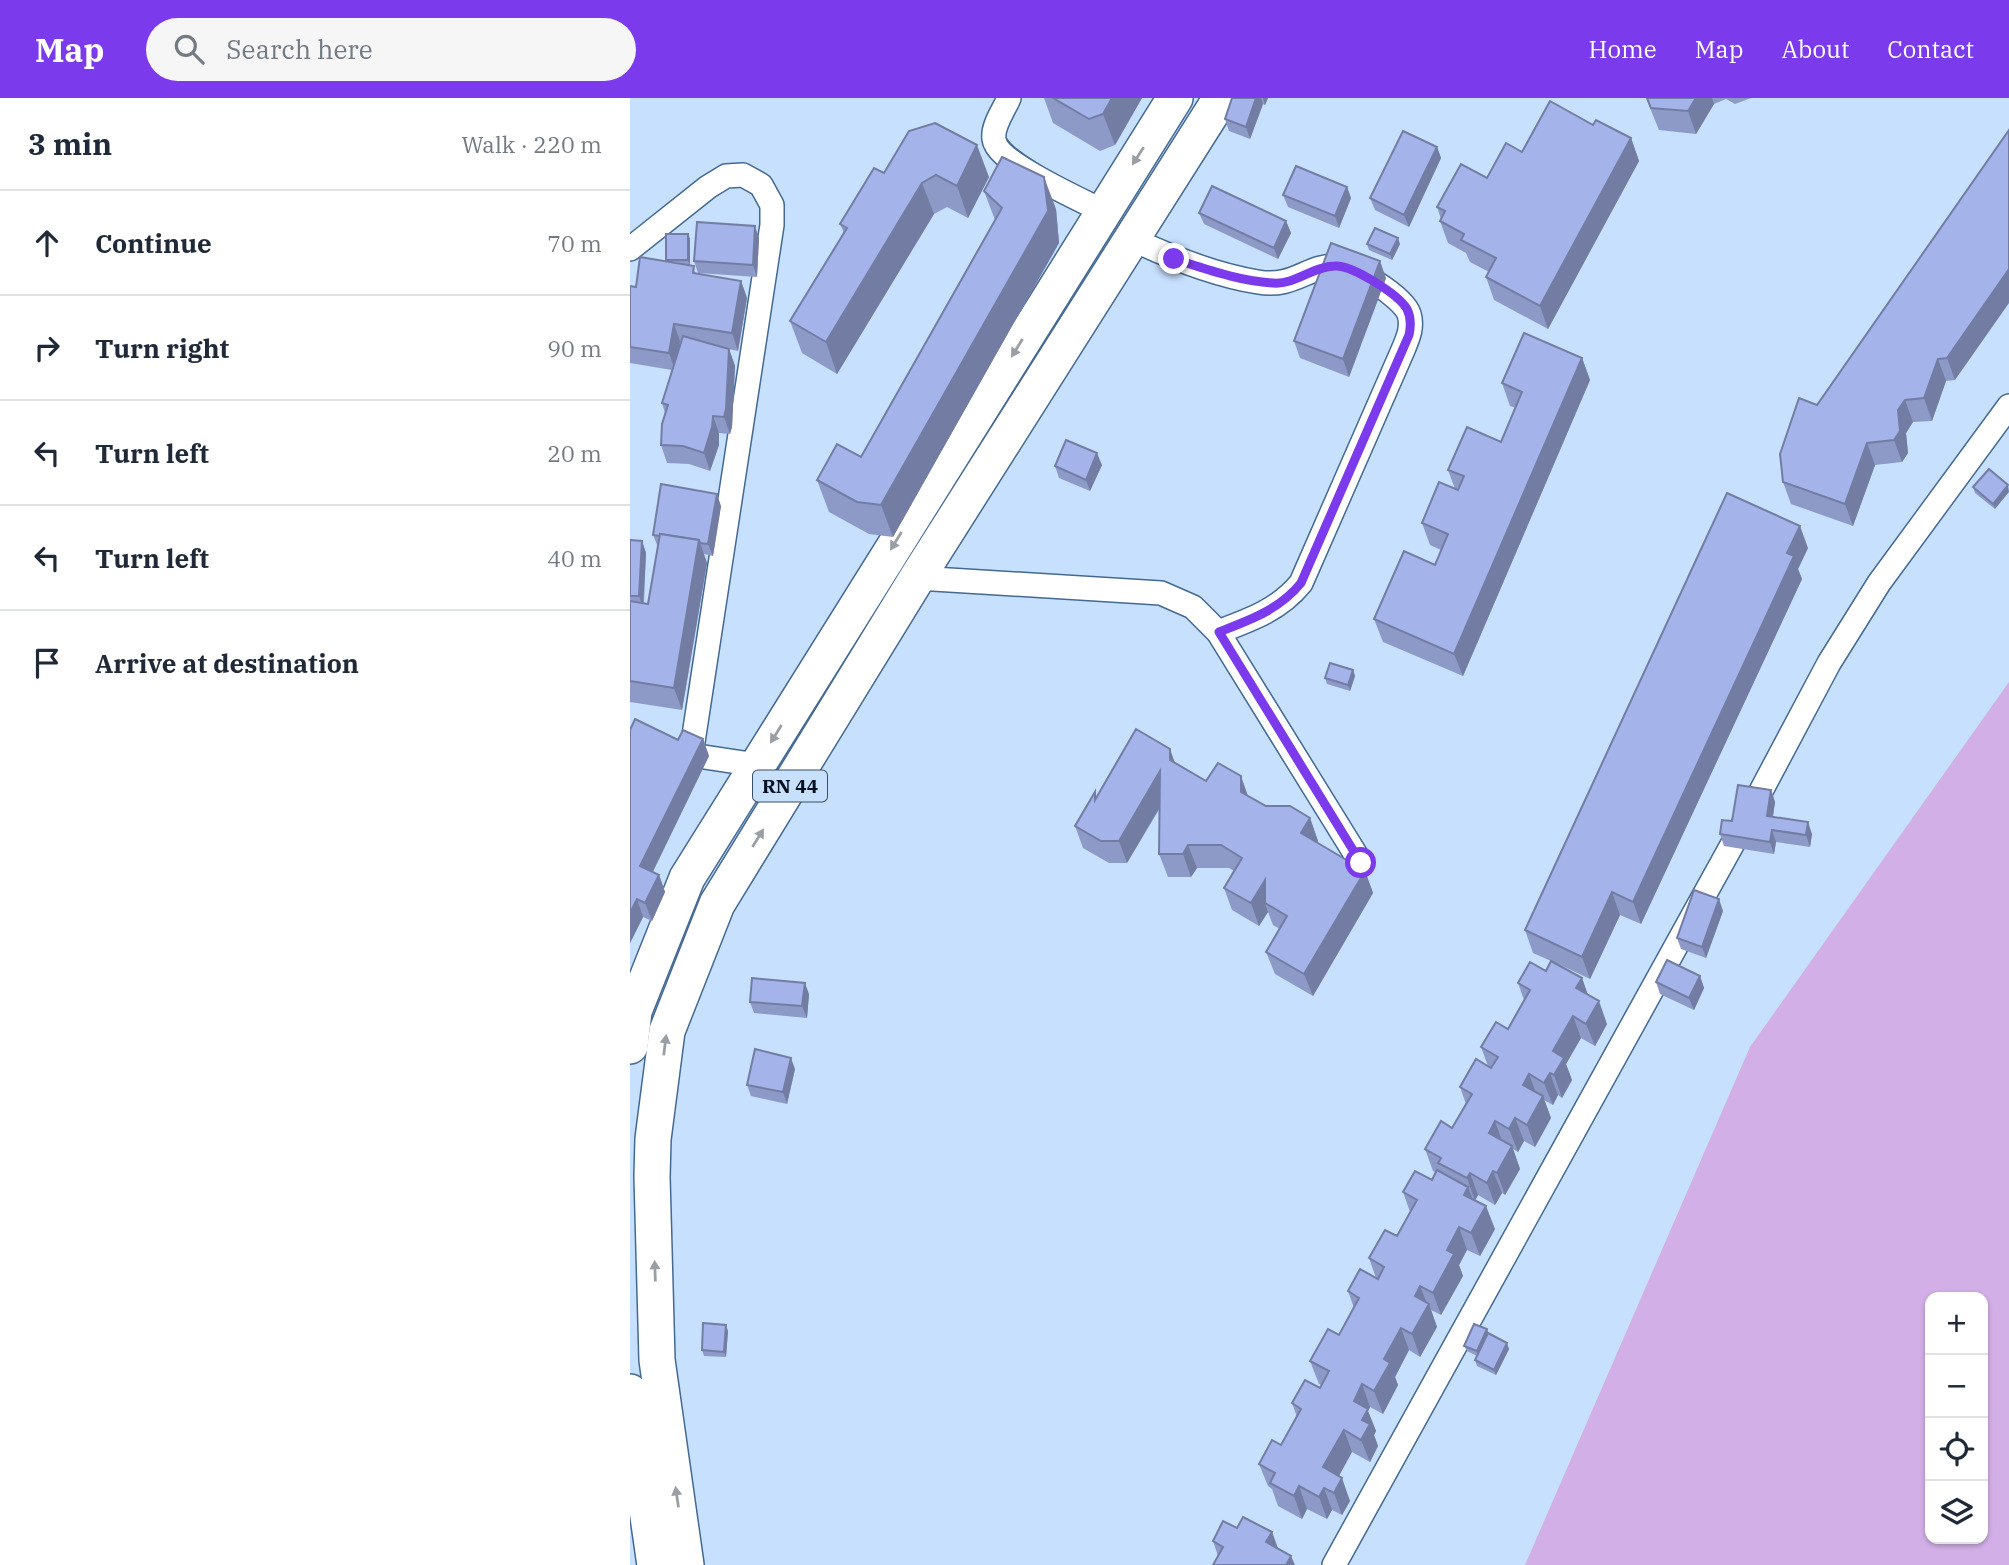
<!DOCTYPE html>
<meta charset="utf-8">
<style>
body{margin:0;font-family:"IBM Plex Serif",serif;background:#f6f6f7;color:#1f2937}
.controls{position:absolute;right:21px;bottom:21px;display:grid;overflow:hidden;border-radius:14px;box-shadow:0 2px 5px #0004}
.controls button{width:63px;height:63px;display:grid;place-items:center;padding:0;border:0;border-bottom:2px solid #e0e1e3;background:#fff;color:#1f2937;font:35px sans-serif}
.stop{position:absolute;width:21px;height:21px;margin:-16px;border:5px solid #7c3aed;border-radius:50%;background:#fff}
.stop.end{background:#7c3aed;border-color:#fff;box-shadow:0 2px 7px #0008}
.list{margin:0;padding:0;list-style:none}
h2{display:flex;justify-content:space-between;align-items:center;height:91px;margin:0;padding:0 28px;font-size:30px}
h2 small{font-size:23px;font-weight:400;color:#747a83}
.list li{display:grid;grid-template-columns:46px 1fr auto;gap:21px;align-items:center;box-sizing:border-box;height:105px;padding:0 28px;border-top:2px solid #e0e1e3}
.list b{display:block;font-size:26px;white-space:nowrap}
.list em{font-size:23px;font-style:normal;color:#747a83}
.icon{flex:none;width:38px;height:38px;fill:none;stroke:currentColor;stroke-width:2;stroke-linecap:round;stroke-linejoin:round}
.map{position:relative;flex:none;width:1379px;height:1467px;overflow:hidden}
header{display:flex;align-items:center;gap:42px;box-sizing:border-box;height:98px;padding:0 35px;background:#7c3aed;color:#fff}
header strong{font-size:33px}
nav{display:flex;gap:38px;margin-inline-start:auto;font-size:24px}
.search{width:490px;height:63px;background:#f6f6f7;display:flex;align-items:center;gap:18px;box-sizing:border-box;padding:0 24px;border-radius:38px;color:#747a83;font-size:26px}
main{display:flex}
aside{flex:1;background:#fff}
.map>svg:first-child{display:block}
.green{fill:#d2afe6;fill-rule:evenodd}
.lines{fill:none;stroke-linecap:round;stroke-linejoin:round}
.street-casing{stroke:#446993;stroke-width:26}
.primary-casing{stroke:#446993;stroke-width:38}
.street{stroke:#fff;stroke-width:23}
.primary{stroke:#fff;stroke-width:35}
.wall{fill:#8d9ac8}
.shaded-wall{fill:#737da3}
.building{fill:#a4b3e9;stroke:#737da3;stroke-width:2}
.oneway{fill:#9a9fa5}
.route{stroke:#7c3aed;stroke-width:9}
.labels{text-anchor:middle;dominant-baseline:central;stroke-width:5;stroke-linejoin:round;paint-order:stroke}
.shield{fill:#c7e0fd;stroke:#3d4e62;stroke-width:2}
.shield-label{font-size:19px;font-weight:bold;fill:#020f1f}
</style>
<header>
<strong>Map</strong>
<div class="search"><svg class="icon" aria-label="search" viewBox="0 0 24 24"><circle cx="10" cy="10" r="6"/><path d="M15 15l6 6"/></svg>Search here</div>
<nav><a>Home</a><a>Map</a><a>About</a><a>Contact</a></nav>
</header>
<main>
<aside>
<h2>3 min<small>Walk · 220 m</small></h2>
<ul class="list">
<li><svg class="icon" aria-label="ahead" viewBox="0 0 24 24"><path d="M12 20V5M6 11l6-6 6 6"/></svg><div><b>Continue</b></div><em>70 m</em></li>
<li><svg class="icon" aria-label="right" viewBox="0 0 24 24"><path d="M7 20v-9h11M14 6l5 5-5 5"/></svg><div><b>Turn right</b></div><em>90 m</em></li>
<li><svg class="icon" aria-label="left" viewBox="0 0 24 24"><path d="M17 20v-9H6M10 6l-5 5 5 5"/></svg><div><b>Turn left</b></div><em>20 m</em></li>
<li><svg class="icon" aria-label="left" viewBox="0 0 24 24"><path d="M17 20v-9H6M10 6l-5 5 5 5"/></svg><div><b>Turn left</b></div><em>40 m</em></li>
<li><svg class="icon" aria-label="arrive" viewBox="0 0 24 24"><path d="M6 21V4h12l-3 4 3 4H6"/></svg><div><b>Arrive at destination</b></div></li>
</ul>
</aside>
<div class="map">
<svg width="1379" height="1467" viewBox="0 0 1379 1467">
<rect width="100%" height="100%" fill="#c7e0fd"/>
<!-- green -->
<path class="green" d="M1379,584V1467H895L1120,949ZM1300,1199H1353V1441H1300Z"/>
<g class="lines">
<defs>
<g id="street">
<path d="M379,0C374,12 362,28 364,41C366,64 451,102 473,113"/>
<path d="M502,141C542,160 584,177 628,184C664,190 677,168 705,168C723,167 773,199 779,216C783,229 778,240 773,252L671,485C649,512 620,522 588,534"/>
<path d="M0,151L78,89L96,78L113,77L131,87L142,107V127L61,657"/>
<path d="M287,480L531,495L563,509L588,534L731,765"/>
<path d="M0,644L61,657L127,667"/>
<path d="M704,1467L1113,727L1199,565L1249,485L1379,308"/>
</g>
<g id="primary">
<path d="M0,948L4,913L57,780L545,0"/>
<path d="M0,1294L25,1467"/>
<path d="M56,1467L27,1262L22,1079L23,1041L37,933L87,806L287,480L591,0"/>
</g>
</defs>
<!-- street casing -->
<use href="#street" class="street-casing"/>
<!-- primary casing -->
<use href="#primary" class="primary-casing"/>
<!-- street -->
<use href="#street" class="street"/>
<!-- primary -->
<use href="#primary" class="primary"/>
</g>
<!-- wall -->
<g class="wall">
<path d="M414,0H512L485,47L470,53L423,25Z"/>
<path d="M602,0H638L635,7L633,6L620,41L599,33L595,21Z"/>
<path d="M1016,0H1121L1105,6L1096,1L1084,6L1066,36L1029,32Z"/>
<path d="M963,27L1001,40L1009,63L918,231L864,202L856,179L859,174L840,164L836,155L818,145L810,123L811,121L807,109L857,80L892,54Z"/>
<path d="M1379,32L1325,282L1316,283L1302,323L1283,324L1276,335L1278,355L1272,364L1245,367L1223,428L1161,406L1153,384L1187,307Z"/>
<path d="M807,49L811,60L779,129L745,112L740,100Z"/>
<path d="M254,75L359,79L338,120L317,109L304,116L207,276L172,255L160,223L214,135L210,126Z"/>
<path d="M717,89L721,100L709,130L658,109L653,97Z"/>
<path d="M354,93L426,111L429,145L263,439L239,436L199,414L187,382L231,359L365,122Z"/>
<path d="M569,115L656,123L661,135L648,161L574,126Z"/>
<path d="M58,136L60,141V168L67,176L111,183L117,200L108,253L99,251L105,268L102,329L100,336L89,335V347L80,373L59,366L37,365L31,347L35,315L32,305L42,272L0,265V188L6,189L36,164V162Z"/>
<path d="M129,140L127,179L68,175L64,163Z"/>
<path d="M737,146H770L762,162L739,152Z"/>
<path d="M756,180L719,279L670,260L664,243Z"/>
<path d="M952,260L960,282L833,578L753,544L744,521L805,467L811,452L800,447L792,425L825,391L818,372L871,344L886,310L880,308L872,285Z"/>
<path d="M472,367L460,393L429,380L425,368Z"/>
<path d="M1359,371L1365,411L1345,395L1343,389Z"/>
<path d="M91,408L83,458L74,456L77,465L52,612L0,604V442L12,443L16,455L14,505L18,506L28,449L23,437Z"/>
<path d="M1178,450L1168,471L1172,481L1011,826L990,817L960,881L922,863L952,880L958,897L977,926L965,948L951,940L936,966L942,982L932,1000L928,997L923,1007L914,1002L921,1020L905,1049L894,1043L888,1054L883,1051L890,1071L875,1097L872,1095L865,1107L848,1097L845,1102L865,1131L850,1158L837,1152L829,1167L833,1178L811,1217L801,1212L807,1229L790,1259L779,1252L765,1279L768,1287L753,1316L740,1309L738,1313L746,1333L744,1337L748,1348L740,1364L722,1354L709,1378L720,1403L712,1417L702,1412L697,1421L677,1411L672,1421L648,1408L642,1391L638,1388L629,1366L651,1347L667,1319L662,1305L690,1290L692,1287L689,1286L680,1263L709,1237L724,1210L718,1193L746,1180L739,1160L767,1138L780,1114L773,1094L802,1082L806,1075L803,1073L795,1051L822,1030L836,1006L830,989L858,968L851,949L878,931L894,902L888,885L916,873L921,863L903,855L895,832Z"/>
<path d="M723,572L725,578L720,593L697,586L695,580Z"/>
<path d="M0,632L48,642L73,641L79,658L22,774L29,777L35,794L22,823L13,819L0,845Z"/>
<path d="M545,665L576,683L618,698L636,708L680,720L688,743L687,745L735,773L743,795L683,898L645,876L636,854L650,831L643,827L638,814L629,828L602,812L594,790L604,773L599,770H567L561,779H538L529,756L530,710L497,765H479L453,750L445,728L465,694L466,699Z"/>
<path d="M1141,692L1145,704L1143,719L1182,736L1180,749L1146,744L1144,756L1094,748L1090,736L1102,723Z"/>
<path d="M1093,813L1076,860L1051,851L1047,840Z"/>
<path d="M1070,878L1074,890L1064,912L1030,896L1026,884Z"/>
<path d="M179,896L177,920L124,915L120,904Z"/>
<path d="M165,971L157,1006L121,998L117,987Z"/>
<path d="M98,1233L96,1259L74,1258L72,1252Z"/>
<path d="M858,1235L879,1251L866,1277L847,1268L845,1262L847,1258L837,1253L834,1248Z"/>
<path d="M607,1430L642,1434L648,1450L588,1458L583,1443Z"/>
</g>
<!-- shaded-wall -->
<g class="shaded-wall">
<path d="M482,0H512L485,47L473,16Z"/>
<path d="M626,0H631L633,6L620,41L616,29Z"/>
<path d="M633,0H638L635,7Z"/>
<path d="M1066,0H1082L1084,6L1066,36L1058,13Z"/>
<path d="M1001,40L1009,63L918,231L910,208Z"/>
<path d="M347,47L359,79L338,120L327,88Z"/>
<path d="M807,49L811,60L779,129L774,117Z"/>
<path d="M414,79L426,111L429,145L263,439L251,407Z"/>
<path d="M292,85L304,116L207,276L196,244Z"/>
<path d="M717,89L721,100L709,130L705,118Z"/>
<path d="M656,123L661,135L648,161L644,150Z"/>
<path d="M125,128L129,140L127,179L123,167Z"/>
<path d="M58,136L60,141V168L58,162Z"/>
<path d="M768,140L770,146L762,162L760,156Z"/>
<path d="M750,163L756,180L719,279L713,261Z"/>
<path d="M1379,171V205L1325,282L1317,260Z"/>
<path d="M111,183L117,200L108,253L102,235Z"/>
<path d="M44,226L50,243L45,272L39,255Z"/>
<path d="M99,251L105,268L102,329L100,336L94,319Z"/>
<path d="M952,260L960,282L833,578L824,556Z"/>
<path d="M1308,261L1316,283L1302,323L1294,300Z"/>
<path d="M1275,302L1283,324L1276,335L1278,355L1272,364L1264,342L1268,312Z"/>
<path d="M83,318L89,335V347L80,373L74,355Z"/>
<path d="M1237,345L1245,367L1223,428L1215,406Z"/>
<path d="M467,355L472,367L460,393L456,382Z"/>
<path d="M1378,387L1379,394L1365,411L1363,406Z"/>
<path d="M87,396L91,408L83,458L78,446Z"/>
<path d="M1170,428L1178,450L1168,471L1172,481L1011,826L1003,804Z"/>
<path d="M69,442L77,465L52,612L44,590Z"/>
<path d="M12,443L16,455L13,510L9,498Z"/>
<path d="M723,572L725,578L720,593L718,587Z"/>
<path d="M73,641L79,658L17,786L10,768Z"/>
<path d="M540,651L548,673L540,662Z"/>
<path d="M530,673L538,695L497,765L489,743Z"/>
<path d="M611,678L619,701L611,694Z"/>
<path d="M1141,692L1145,704L1141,730L1137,718Z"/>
<path d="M680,720L688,743L679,758L671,735Z"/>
<path d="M1178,724L1182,736L1180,749L1176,737Z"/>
<path d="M1142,732L1146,744L1144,756L1140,744Z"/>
<path d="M558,747L567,770L561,779L553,756Z"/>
<path d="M735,773L743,795L683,898L674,876Z"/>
<path d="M29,777L35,794L22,823L15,805Z"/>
<path d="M635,782V805L638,814L629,828L621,805Z"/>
<path d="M982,794L990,817L960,881L952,859Z"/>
<path d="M7,801L13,819L0,845V815Z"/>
<path d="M1089,801L1093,813L1076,860L1072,849Z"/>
<path d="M1070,878L1074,890L1064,912L1059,900Z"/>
<path d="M952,880L960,903L946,890Z"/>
<path d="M175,885L179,896L177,920L172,908Z"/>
<path d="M969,903L977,926L965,948L956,926Z"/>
<path d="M943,918L951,940L936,966L942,982L932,1000L924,977L923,953Z"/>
<path d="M161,960L165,971L157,1006L153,994Z"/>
<path d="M920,975L928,997L923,1007L914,985Z"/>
<path d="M899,976L907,998L893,987Z"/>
<path d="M913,998L921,1020L905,1049L897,1027Z"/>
<path d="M885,1020L894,1043L888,1054L879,1031Z"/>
<path d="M865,1023L873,1046L859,1035Z"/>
<path d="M882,1048L890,1071L875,1097L867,1075Z"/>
<path d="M863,1073L872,1095L865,1107L857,1085Z"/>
<path d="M840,1075L848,1097L845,1103L837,1080Z"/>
<path d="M838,1089L847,1112L834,1097Z"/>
<path d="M856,1108L865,1131L850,1158L841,1135Z"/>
<path d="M829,1129L837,1152L829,1167L833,1178L811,1217L803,1195L817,1152Z"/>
<path d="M790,1188L798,1208L799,1206L807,1229L790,1259L782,1236L785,1198Z"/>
<path d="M96,1227L98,1233L96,1259L94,1254Z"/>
<path d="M771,1230L779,1252L765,1279L768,1287L753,1316L744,1293L754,1261Z"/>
<path d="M857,1231L859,1237L849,1259L847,1253Z"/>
<path d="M877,1245L879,1251L866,1277L864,1272Z"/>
<path d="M732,1286L740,1309L738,1313L746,1333L744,1337L748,1348L740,1364L731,1342L724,1303Z"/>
<path d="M714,1332L722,1354L701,1392L693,1369Z"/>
<path d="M712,1380L720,1403L712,1417L704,1395Z"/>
<path d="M669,1388L677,1411L672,1421L664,1398Z"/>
<path d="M694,1390L702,1412L697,1421L689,1399Z"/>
<path d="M642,1434L650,1457L636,1444Z"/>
<path d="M661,1458L665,1467H656Z"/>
</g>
<!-- building -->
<g class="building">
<path d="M423,0H482L473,16L459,21Z"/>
<path d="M602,0H626L616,29L595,21Z"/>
<path d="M1017,0H1066L1058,13L1021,10Z"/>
<path d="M920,3L963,27L966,22L1001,40L910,208L856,179L866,160L831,142L834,136L810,123L815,113L807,109L831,66L857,80L876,45L892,54Z"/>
<path d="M305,25L347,47L327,88L306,77L292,85L196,244L160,223L217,130L210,126L244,70L254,75L279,33Z"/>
<path d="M1379,32V171L1317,260L1308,261L1294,300L1275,302L1268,312L1270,333L1264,342L1237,345L1215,406L1153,384L1150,356L1169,300L1187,307Z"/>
<path d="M773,33L807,49L774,117L740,100Z"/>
<path d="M372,59L414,79L418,113L251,407L227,404L187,382L207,346L231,359L372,110L354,93Z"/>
<path d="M666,68L717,89L705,118L653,97Z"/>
<path d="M582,88L656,123L644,150L569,115Z"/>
<path d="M67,124L125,128L123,167L64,163Z"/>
<path d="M745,130L768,140L760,156L737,146Z"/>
<rect x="36" y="136" width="22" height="26"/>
<path d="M701,145L750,163L713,261L664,243Z"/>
<path d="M10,159L64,168L63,175L111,183L102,235L44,226L39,255L0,249V188L6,189Z"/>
<path d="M894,235L952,260L824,556L744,521L774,453L805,467L818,436L792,425L809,384L828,392L834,378L818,372L837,329L871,344L892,294L872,285Z"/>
<path d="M53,238L99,251L96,311L94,319L83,318L82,329L74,355L53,348L31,347L32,326L38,307L32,305Z"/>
<path d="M436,342L467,355L456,382L425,368Z"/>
<path d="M1359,371L1378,387L1363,406L1343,389Z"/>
<path d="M31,386L87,396L78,446L70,445L69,442L30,436V438L23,437Z"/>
<path d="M1097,395L1170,428L1157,455L1164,458L1003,804L982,794L952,859L895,832Z"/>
<path d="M30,436L69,442L44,590L0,583V503L18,506Z"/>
<path d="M0,442L12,443L9,498H0Z"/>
<path d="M700,565L723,572L718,587L695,580Z"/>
<path d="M5,621L48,642L53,632L73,641L10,768L29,777L15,805L7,801L0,815V632Z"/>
<path d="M506,631L540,651V662L576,683L588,665L611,678V694L636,708H660L680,720L671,735L735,773L674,876L636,854L657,818L635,805V782L621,805L594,790L612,760L591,747H558L553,756H529L530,673L489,743H471L445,728L465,694V702Z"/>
<path d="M1108,687L1141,692L1137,718L1178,724L1176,737L1142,732L1140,744L1090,736L1092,722L1102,723Z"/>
<path d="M1064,792L1089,801L1072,849L1047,840Z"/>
<path d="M1037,862L1070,878L1059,900L1026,884Z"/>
<path d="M921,863L952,880L946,890L969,903L956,926L943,918L923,953L934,960L924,977L920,975L914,985L899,976L893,987L913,998L897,1027L885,1020L879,1031L865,1023L859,1035L882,1048L867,1075L863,1073L857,1085L840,1075L837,1080L808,1065L811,1060L795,1051L811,1023L822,1030L842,996L830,989L846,961L861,970L868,959L851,949L866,924L878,931L900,892L888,885L900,864L916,873Z"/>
<path d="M122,880L175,885L172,908L120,904Z"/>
<path d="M125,951L161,960L153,994L117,987Z"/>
<path d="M807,1072L838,1089L834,1097L856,1108L841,1135L829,1129L817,1152L824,1156L803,1195L790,1188L785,1198L799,1206L782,1236L771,1230L754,1261L760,1265L744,1293L732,1286L724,1303L738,1311L732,1322L740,1326L731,1342L714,1332L693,1369L712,1380L704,1395L694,1390L689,1399L669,1388L664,1398L640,1385L645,1375L629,1366L642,1342L651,1347L671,1311L662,1305L675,1282L690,1290L699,1273L680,1263L698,1231L709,1237L729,1200L718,1193L730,1171L748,1181L754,1169L739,1160L755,1132L767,1138L787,1102L773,1094L785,1073L802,1082Z"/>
<path d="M73,1225L96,1227L94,1254L72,1252Z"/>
<path d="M844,1226L857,1231L847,1253L834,1248Z"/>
<path d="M858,1235L877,1245L864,1272L845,1262Z"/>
<path d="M613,1419L642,1434L636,1444L661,1458L656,1467H583L593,1449L583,1443L593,1423L607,1430Z"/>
</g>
<!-- one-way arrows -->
<defs><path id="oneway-solid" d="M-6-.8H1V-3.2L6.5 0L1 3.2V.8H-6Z" transform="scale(1.75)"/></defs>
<g class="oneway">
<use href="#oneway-solid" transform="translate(508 58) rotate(123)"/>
<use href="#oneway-solid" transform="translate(387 250) rotate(122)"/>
<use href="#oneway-solid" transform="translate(266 443) rotate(122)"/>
<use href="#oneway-solid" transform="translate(146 636) rotate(122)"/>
<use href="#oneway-solid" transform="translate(128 740) rotate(-58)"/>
<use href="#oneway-solid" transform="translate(35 947) rotate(-83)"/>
<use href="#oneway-solid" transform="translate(25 1173) rotate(-92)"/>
<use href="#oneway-solid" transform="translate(47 1399) rotate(-98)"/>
</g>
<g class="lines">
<!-- route -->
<path class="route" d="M544,161C576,171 609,183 643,185C665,187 683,168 705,168C722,167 768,196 777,211C781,219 781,228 779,237L671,485C649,512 620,522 589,534L731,765"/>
</g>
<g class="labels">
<!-- shield labels -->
<rect class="shield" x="123" y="672.5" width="74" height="31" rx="5"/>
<g class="shield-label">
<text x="160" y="688">RN 44</text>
</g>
</g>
</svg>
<div class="controls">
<button>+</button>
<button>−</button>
<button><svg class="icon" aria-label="locate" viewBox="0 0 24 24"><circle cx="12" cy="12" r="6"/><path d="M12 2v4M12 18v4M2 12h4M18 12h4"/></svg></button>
<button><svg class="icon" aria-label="layers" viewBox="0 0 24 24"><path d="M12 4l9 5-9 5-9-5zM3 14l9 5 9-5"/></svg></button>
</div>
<div class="stop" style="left:731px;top:765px"></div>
<div class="stop end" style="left:544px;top:161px"></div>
</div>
</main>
